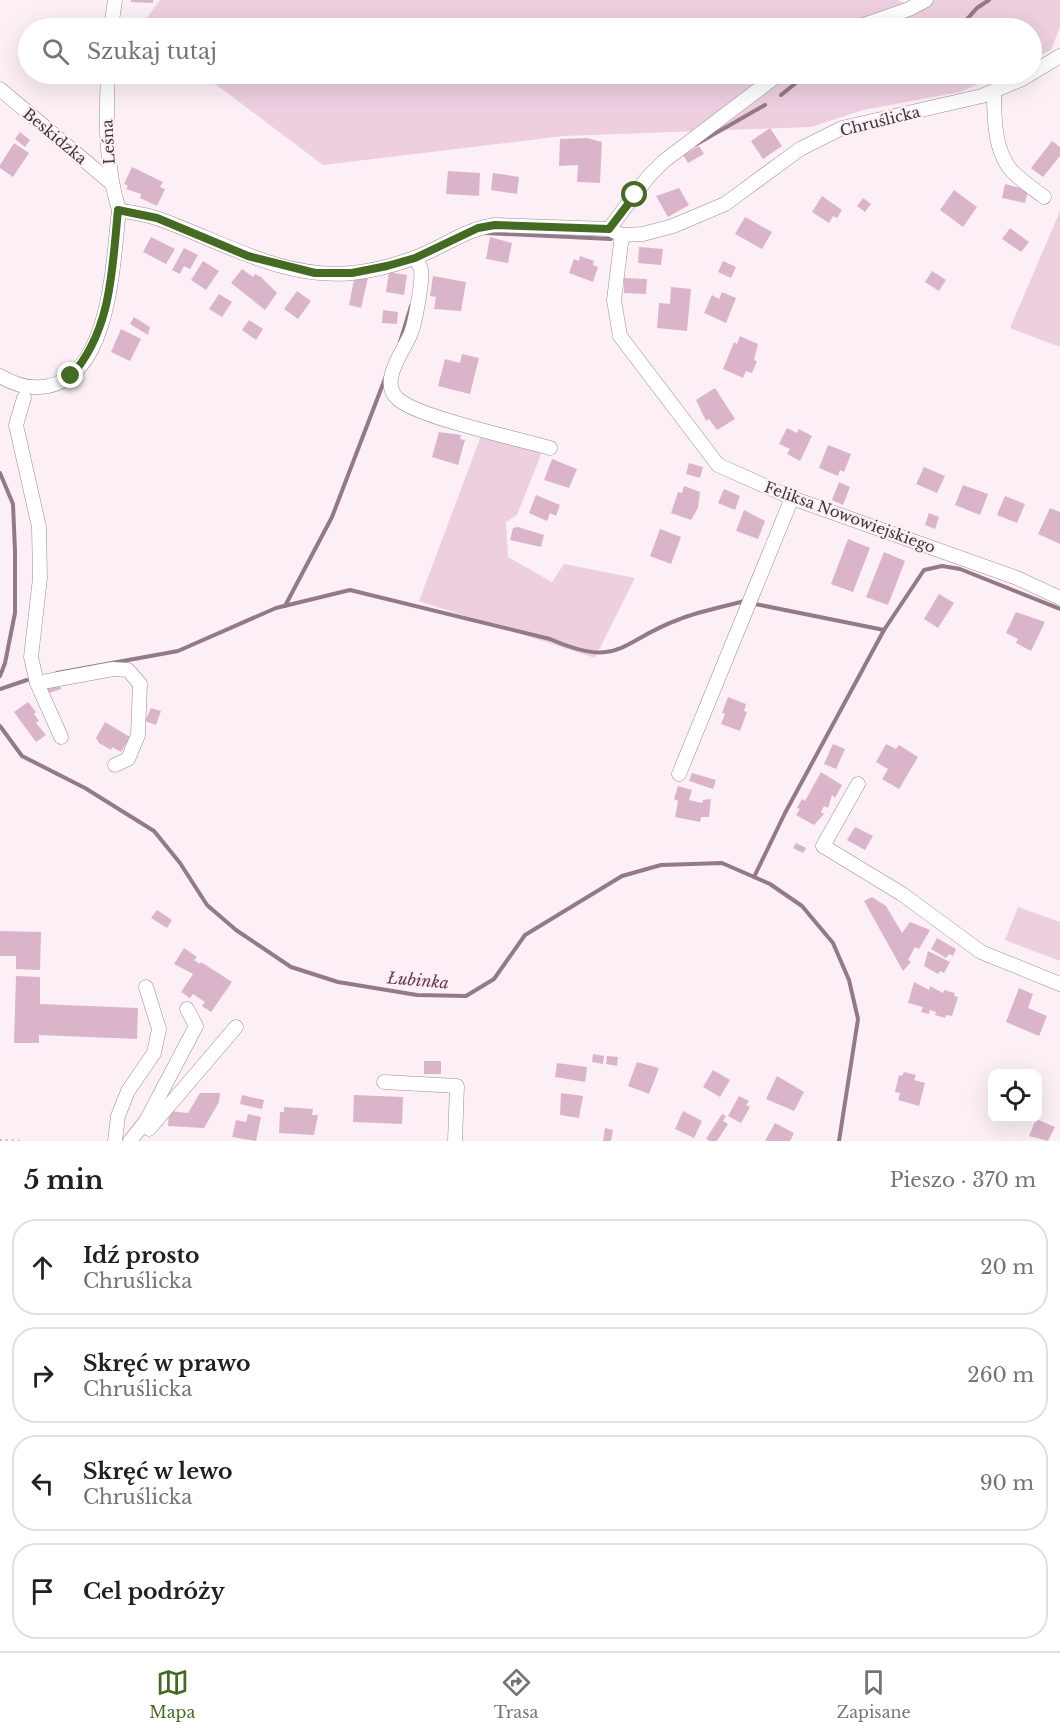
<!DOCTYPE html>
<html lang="pl">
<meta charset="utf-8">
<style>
body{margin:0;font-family:"Libre Baskerville",serif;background:#f2f2f2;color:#202124}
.controls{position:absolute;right:18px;bottom:18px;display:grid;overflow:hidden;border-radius:12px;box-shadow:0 6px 24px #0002}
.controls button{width:54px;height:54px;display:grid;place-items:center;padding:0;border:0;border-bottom:2px solid #e0e0e0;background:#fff;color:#202124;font:30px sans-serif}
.stop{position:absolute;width:18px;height:18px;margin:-14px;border:4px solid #446a24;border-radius:50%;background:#fff}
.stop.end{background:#446a24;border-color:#fff;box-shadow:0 2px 6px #0008}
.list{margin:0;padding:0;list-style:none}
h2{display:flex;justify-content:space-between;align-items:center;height:78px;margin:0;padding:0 24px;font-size:26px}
h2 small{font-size:20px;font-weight:400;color:#757577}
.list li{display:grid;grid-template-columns:39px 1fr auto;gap:18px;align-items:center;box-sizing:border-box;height:96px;margin:0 12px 12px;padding:0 12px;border:2px solid #e0e0e0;border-radius:24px}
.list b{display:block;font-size:22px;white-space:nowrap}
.list p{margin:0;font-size:20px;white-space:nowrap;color:#757577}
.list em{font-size:20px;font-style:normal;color:#757577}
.icon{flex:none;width:33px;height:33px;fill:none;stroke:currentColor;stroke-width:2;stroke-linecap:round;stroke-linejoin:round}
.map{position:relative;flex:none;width:1060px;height:1141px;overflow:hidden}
.search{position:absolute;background:#fff;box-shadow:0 6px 24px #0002;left:18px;right:18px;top:18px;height:66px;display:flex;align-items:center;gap:15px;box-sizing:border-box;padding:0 21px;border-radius:33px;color:#757577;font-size:22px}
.sheet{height:510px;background:#fff}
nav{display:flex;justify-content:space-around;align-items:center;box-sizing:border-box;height:84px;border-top:2px solid #e0e0e0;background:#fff;font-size:16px;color:#757577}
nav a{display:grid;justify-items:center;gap:3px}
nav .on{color:#446a24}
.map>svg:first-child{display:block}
.green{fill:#edcfe0}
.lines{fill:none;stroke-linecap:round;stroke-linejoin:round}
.stream{stroke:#947988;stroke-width:4}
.building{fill:#dab5ca}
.minor-casing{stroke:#998c93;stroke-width:15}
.path{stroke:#b5aab0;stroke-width:2;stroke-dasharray:1.5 4.5;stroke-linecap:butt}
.minor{stroke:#fff;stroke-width:14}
.route{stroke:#446a24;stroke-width:8}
.labels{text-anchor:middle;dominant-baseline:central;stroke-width:4.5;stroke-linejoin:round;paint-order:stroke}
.street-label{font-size:15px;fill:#3d373a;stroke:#fdeff6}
.water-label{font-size:16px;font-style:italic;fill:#683756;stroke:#fdeff6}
</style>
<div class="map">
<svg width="1060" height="1141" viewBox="0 0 1060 1141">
<rect width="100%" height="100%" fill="#fdeff6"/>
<!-- green -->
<g class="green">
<path d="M160,0H898L920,10L933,0H1060V27L1051,50L1032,59V28H142L140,27Z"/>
<path d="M202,74H1000L960,92L863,110L811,127L563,136L323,165Z"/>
<path d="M1060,211V347L1010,328Z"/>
<path d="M482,433L542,452L517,515L506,522L508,557L552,582L564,564L635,578L595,658L419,601Z"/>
<path d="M1018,907L1060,922V961L1005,940Z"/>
</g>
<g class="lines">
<!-- stream -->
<g class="stream">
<path d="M959,28L977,8L989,0"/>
<path d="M781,95L807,74"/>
<path d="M695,145L765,105"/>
<path d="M486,233L611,239"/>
<path d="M400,342L411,306"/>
<path d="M0,473L13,504L15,551V613L5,663L0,676"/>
<path d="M755,604L884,630"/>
<path d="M285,606L332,517L386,376"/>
<path d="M57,673L178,651L276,608L350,590L550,639C621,670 619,641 680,619C700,611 723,607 744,601"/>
<path d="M0,689L27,680"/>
<path d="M0,726L22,756L85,788L154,831L180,863L207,905L236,930L291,967L338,982L417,995L466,996L494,979L525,935L622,876L661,865L722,863L770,884L802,906L833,943L849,980L858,1019L839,1141"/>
<path d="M754,877L785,813L884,630L924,570L942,566L960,569L1060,609"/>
</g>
</g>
<!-- building -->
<g class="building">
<path d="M131,0H153V3L131,2Z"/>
<path d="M770,128L782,146L763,159L751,141Z"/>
<path d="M20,132L30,140L25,147L15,139Z"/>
<path d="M587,138L602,142L600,183L577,182L578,165L559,166L560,139Z"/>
<path d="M1052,141L1060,147V156L1043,177L1031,168Z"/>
<path d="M14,143L29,153L13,177L0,168V165Z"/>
<path d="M699,146L704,154L688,163L683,155Z"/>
<path d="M132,167L163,182L160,187L165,189L157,206L140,198L141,194L126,189L128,186L124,184Z"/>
<path d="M448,171L480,173L479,196L446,194Z"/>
<path d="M493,173L519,177L517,194L491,190Z"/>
<path d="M1005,184L1028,190L1025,203L1002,198Z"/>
<path d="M679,188L689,205L668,217L656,196Z"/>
<path d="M954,190L977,207L963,227L940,210Z"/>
<path d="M822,196L842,210L837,218L833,216L829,223L812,212Z"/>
<path d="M863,198L871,204L865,212L857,206Z"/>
<path d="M745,217L772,232L762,249L735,234Z"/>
<path d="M1010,228L1029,242L1021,252L1002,239Z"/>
<path d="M151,237L175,249L166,264L143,252Z"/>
<path d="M490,237L512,243L508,263L486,259Z"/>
<path d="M639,247L663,249L661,265L638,263Z"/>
<path d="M184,248L198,255L190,269L184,266L180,274L172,270Z"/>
<path d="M580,256L594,261L593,265L598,267L593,282L569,273L574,259L579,261Z"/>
<path d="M203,261L219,271L206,290L191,280Z"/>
<path d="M723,261L736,267L731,278L718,272Z"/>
<path d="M242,269L253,277L255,274L261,277L277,293L265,310L231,283Z"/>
<path d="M932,271L946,280L939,291L925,282Z"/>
<path d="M389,272L407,275L404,295L386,292Z"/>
<path d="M355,275L368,278L361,308L349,305Z"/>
<path d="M433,276L466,282L461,311L434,309L436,297L430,296Z"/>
<path d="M624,278L647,279L646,294L624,293Z"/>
<path d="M671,287L691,289L687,331L657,328L659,303L670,304Z"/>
<path d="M297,291L311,301L298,319L284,309Z"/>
<path d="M722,292L736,298L726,323L704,313L712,295L719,299Z"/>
<path d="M219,294L232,302L222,317L209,309Z"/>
<path d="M383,310L398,312L397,324L382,323Z"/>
<path d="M134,317L150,327L148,335L130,324Z"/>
<path d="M249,320L263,329L256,340L242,330Z"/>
<path d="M121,329L141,339L130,361L111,352Z"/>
<path d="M740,336L758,344L754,360L757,361L752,373L746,371L743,378L723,369L734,342L737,344Z"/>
<path d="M462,354L479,358L470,394L438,386L445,359L460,363Z"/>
<path d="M715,388L735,419L717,430L709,419L706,421L696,400Z"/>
<path d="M787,428L797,433L799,429L812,436L800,461L787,454L790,449L779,444Z"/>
<path d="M439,432L461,435L460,439L465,440L458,465L432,457Z"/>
<path d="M828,445L851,454L844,472L840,470L838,476L819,468Z"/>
<path d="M552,459L577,469L569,488L544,480Z"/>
<path d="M689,463L703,467L700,478L686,474Z"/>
<path d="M924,467L945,476L937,493L916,484Z"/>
<path d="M839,482L850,487L843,505L832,500Z"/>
<path d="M963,485L988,494L980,515L955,505Z"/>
<path d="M684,486L700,492L698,508L691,520L671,513L678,492L682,493Z"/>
<path d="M724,489L740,496L735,510L718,503Z"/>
<path d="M536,495L560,505L556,516L550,513L547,521L529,513Z"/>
<path d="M1005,496L1025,504L1017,523L997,515Z"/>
<path d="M1050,508L1060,512V544L1038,534Z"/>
<path d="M744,510L765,521L758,539L736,531Z"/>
<path d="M929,513L939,517L935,529L925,525Z"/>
<path d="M518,527L544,535L541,547L510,540L513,528Z"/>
<path d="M660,529L681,537L671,564L650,556Z"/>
<path d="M848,539L870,548L853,592L831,584Z"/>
<path d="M884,552L905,561L888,605L866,597Z"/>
<path d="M939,594L954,603L938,628L924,619Z"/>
<path d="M1016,612L1045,622L1031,651L1016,643L1018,639L1006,633Z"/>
<path d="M58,681L61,689L49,693L47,686Z"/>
<path d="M728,697L746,704L744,711L747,712L740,731L721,724L725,714L722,713Z"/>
<path d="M28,702L36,712L34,714L39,721L36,723L46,735L36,742L14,712Z"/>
<path d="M151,708L161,711L156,725L145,721Z"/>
<path d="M105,722L130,737L121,752L112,747L111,750L99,743L96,738Z"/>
<path d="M833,744L845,749L836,769L824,764Z"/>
<path d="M886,744L896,749L899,745L918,757L899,789L882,779L888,769L876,762Z"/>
<path d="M821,772L842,785L835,798L832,795L828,808L824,806L821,812L824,814L814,825L796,815L800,809L797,808L802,799L805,801Z"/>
<path d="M692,773L716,780L713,789L689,781Z"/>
<path d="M678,786L692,790L689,800L702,803L703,800L711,799L709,817H701L700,822L675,817L678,801L674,799Z"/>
<path d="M855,827L873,836L865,850L847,840Z"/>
<path d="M796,843L806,848L803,853L793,848Z"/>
<path d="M872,897L886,906L902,933L910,922L930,930L919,949L915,947L908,960L911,962L903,971L864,901Z"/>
<path d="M157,910L172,920L167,928L151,918Z"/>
<path d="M0,931L41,932L40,970L16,969V956H0Z"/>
<path d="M937,938L956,949L953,956L949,954L946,958L931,949Z"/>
<path d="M184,948L197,957L194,960L200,964L201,962L232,982L211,1012L202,1006L205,1002L193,994L190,998L181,992L193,974L174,964Z"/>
<path d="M928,951L950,962L944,973L940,971L938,974L924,966Z"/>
<path d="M16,976L40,977V1004L138,1008L137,1039L39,1035V1043H14Z"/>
<path d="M914,982L929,990L930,986L943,993L944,990L955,993L954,996L958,997L952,1016L946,1015L945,1018L935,1015L936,1012L930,1010L929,1014L921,1012L923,1007L908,1003Z"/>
<path d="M1019,988L1033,994L1028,1008L1047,1016L1039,1036L1006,1022Z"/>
<path d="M593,1054L604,1056L603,1064L592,1062Z"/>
<path d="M607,1056L618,1057L617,1066L606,1064Z"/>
<rect x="424" y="1061" width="17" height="13"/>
<path d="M637,1062L659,1068L649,1094L628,1086Z"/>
<path d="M557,1063L587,1067L585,1082L555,1077Z"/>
<path d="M713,1070L730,1080L720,1097L703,1087Z"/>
<path d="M904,1072L916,1075L914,1080L925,1083L919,1106L898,1100L900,1093L895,1092L899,1075L902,1076Z"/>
<path d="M777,1076L804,1092L794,1111L766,1099Z"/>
<path d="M200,1093H220L219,1102L204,1128L168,1126L169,1111L188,1113Z"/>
<path d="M561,1093L583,1096L579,1118L560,1115Z"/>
<path d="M242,1095L264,1100L262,1109L240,1104Z"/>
<path d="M354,1095L403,1097L402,1124L353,1122Z"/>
<path d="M739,1096L749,1101L746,1105L750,1107L741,1123L728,1116Z"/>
<path d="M284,1107L313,1109L312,1115H318L314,1135L279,1133L280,1112H284Z"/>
<path d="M683,1111L702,1121L694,1138L675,1129Z"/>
<path d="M248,1114L261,1117L256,1141L232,1137L236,1120L246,1122Z"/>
<path d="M722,1114L726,1116L723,1121L728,1124L717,1141H710L706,1139Z"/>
<path d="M1036,1119L1055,1127L1048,1141L1029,1136Z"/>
<path d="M775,1123L794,1133L790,1141H765Z"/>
<path d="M605,1128L613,1130L611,1141H603Z"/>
</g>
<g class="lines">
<defs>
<g id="minor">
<path d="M111,28L115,0"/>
<path d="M855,28L909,9L926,0"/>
<path d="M108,74C106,120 105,165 119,210"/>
<path d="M0,89L110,182"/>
<path d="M994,91C994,115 994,150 1011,170C1020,180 1034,189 1044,197"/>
<path d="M609,229L648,177L664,161L779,74"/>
<path d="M622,235L614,300L620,336L718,465L792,498L1017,578L1060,598"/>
<path d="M415,258C417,261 420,266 421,270C423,280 415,323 411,333C404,351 378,382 398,399C417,417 519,439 550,448"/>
<path d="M0,376C15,385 30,390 48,386C111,375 113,259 119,210C132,213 146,214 159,219C221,241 283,280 352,273C372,271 395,265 414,258C442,248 465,229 495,225L609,229L622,235L643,234L673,226L725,204L800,149L842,128L982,96L1022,79L1060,56"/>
<path d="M24,398L16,425L39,527L40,578L31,657L37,683L61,737"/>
<path d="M37,683L113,669L128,670L140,684L138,735L128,759L115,765"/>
<path d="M679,774L792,498"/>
<path d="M858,784L823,846L902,894L981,952L1060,984"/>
<path d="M384,1082L457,1086L455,1141"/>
<path d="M149,1129L236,1027"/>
<path d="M115,1141L118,1116L128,1091L154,1053L159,1029L146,987"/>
<path d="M130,1141L146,1121L196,1026L187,1009"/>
</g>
</defs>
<!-- minor casing -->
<use href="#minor" class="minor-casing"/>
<!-- path -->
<path class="path" d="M0,1140L22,1141"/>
<!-- minor -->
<use href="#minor" class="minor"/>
</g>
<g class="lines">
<!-- route -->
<path class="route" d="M71,376C112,330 112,269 118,210L157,218L248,256L315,273H352L387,266L415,258L478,228L495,225L609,229L635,195"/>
</g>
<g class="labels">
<!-- street labels -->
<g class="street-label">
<text transform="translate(880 121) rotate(-14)">Chruślicka</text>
<text transform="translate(55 136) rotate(40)">Beskidzka</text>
<text transform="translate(108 142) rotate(-93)">Leśna</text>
<text transform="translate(850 517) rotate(20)">Feliksa Nowowiejskiego</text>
</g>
<!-- water labels -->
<g class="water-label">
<text transform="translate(418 980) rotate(5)">Łubinka</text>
</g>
</g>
</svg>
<div class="controls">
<button><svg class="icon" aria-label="locate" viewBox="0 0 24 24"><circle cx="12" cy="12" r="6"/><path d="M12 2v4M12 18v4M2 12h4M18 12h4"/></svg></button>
</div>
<div class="stop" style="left:635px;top:195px"></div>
<div class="stop end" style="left:71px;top:376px"></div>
<div class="search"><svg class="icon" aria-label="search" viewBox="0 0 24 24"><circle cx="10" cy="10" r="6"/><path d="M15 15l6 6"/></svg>Szukaj tutaj</div>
</div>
<section class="sheet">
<h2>5 min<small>Pieszo · 370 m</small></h2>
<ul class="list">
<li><svg class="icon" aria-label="ahead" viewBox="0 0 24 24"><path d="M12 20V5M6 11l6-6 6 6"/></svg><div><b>Idź prosto</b><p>Chruślicka</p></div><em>20 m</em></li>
<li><svg class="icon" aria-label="right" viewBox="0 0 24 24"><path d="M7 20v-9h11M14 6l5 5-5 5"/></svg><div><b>Skręć w prawo</b><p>Chruślicka</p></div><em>260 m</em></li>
<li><svg class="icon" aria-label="left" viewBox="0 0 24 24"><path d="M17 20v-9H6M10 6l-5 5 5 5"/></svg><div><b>Skręć w lewo</b><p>Chruślicka</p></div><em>90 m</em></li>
<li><svg class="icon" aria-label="arrive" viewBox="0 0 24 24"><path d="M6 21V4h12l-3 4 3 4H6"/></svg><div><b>Cel podróży</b></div></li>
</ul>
</section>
<nav>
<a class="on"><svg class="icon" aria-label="map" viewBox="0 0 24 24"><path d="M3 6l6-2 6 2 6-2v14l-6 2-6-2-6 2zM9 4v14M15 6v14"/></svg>Mapa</a>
<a><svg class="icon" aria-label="directions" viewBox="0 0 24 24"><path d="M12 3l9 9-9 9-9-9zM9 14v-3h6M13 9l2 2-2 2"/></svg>Trasa</a>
<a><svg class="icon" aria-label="saved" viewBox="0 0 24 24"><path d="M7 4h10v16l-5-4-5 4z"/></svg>Zapisane</a>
</nav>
